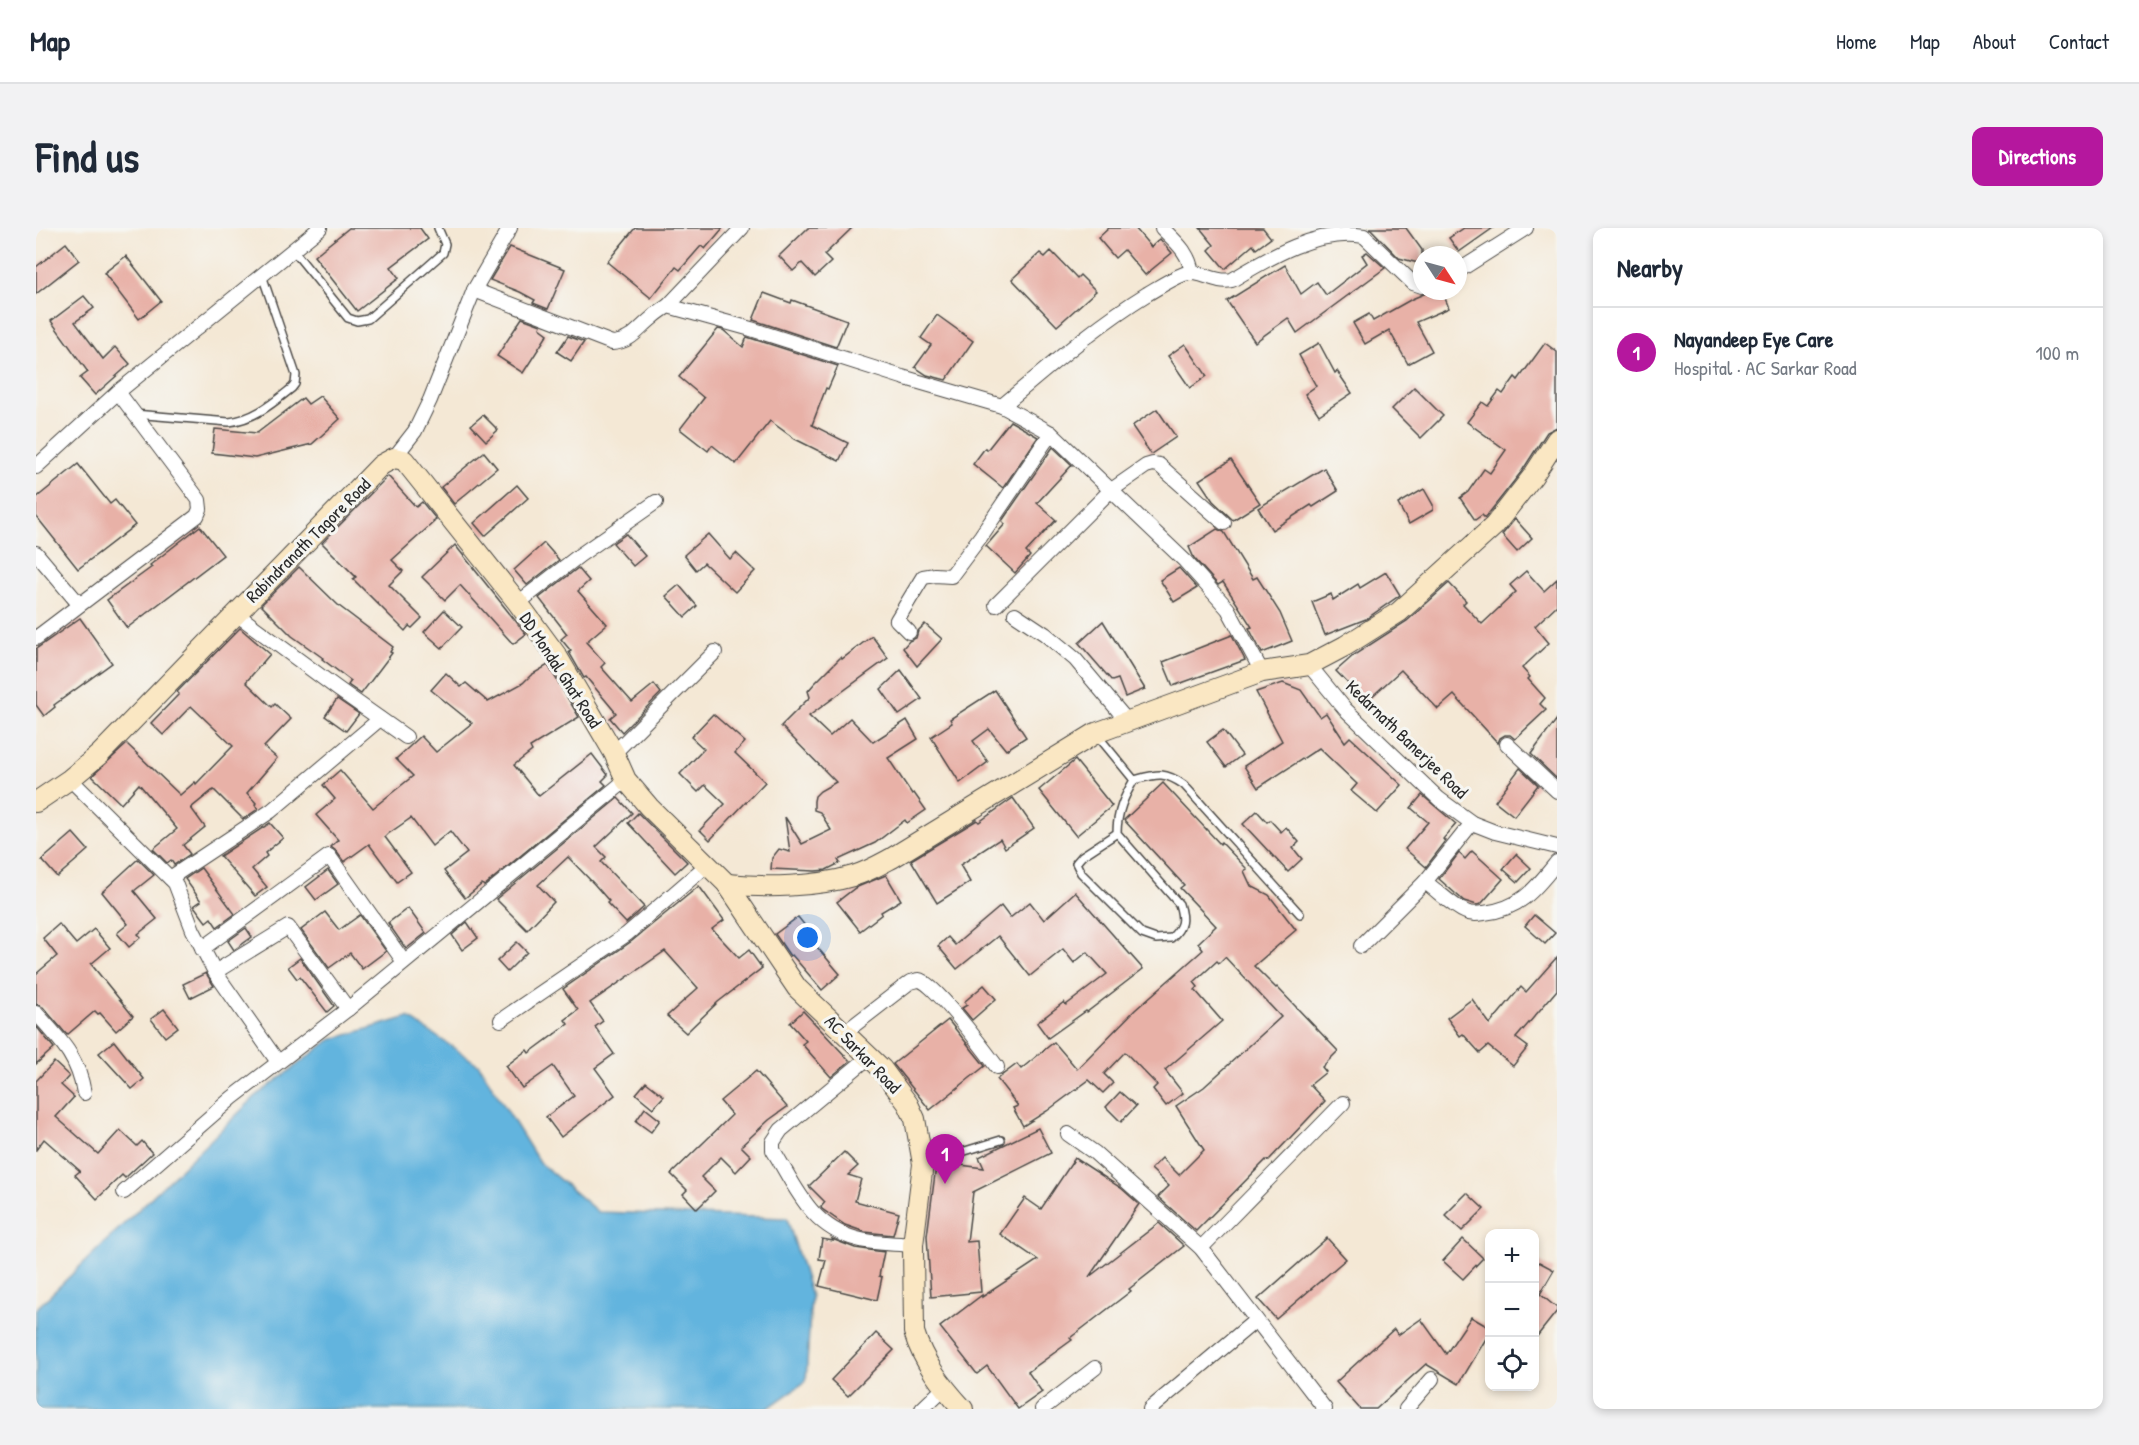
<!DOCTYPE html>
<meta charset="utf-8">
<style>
body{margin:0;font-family:"Patrick Hand",sans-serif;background:#f2f2f3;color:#1f2937}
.controls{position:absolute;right:18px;bottom:18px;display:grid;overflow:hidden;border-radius:12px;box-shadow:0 3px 9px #0003}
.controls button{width:54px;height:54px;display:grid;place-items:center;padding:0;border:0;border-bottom:2px solid #e0e1e3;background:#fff;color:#1f2937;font:30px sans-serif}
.compass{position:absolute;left:1377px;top:18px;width:54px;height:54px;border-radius:50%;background:#fff;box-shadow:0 3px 9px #0003;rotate:126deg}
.you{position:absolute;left:772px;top:710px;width:21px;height:21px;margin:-15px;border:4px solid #fff;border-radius:50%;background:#1a73e8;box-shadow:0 0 0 9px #1a73e833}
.badge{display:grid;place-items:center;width:39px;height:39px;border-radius:50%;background:#b5179e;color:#fff;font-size:20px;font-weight:700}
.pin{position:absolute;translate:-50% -50px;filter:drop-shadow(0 2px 3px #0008)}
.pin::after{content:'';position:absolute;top:32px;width:21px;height:18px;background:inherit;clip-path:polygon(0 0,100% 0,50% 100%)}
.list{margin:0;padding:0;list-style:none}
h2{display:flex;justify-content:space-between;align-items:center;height:78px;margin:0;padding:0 24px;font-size:26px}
h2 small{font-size:20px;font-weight:400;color:#747a83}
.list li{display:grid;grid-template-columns:39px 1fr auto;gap:18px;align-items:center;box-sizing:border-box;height:90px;padding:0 24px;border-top:2px solid #e0e1e3}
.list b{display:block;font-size:22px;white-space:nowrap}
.list p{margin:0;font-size:20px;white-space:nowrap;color:#747a83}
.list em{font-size:20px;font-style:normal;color:#747a83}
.icon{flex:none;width:33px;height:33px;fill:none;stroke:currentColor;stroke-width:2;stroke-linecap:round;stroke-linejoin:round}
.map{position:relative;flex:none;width:1521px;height:1181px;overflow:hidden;border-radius:12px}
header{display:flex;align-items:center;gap:36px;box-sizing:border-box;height:84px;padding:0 30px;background:#fff;border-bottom:2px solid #e0e1e3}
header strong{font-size:28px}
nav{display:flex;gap:33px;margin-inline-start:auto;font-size:21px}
.intro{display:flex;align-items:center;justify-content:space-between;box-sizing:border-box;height:144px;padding:0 36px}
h1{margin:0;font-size:42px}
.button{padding:15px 27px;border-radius:12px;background:#b5179e;color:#fff;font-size:21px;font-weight:700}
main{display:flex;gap:36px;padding:0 36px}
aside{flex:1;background:#fff;border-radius:12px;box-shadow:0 3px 9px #0003}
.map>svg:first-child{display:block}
.water{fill:#62b4de;stroke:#467084;stroke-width:1.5}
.building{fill:#e8b1a7}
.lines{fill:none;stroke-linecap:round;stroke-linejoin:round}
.lane-casing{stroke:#494744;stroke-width:10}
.street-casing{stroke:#494744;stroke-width:16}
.secondary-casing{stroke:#494744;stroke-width:22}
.lane{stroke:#fff;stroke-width:7}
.street{stroke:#fff;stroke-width:14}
.secondary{stroke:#fae7c3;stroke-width:20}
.labels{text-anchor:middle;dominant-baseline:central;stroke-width:6;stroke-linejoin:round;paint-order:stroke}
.street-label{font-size:18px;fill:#2b2b2b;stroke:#f6f6f2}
</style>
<header>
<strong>Map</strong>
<nav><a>Home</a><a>Map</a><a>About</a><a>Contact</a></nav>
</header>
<div class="intro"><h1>Find us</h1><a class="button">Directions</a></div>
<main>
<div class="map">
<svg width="1521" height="1181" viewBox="0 0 1521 1181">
<rect width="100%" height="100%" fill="#f6f6f2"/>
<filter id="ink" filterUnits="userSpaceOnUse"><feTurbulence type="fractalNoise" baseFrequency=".0167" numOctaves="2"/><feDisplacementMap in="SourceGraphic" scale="12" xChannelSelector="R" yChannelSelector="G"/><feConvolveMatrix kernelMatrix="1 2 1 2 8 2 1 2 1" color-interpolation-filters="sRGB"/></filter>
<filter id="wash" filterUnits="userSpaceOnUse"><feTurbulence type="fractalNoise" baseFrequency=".008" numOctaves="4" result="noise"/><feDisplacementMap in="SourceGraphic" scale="24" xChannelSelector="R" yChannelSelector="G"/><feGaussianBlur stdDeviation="1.35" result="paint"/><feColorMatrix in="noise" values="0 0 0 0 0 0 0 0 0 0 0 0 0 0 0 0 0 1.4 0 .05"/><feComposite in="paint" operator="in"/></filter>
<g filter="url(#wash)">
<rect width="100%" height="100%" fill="#f4e8d5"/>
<!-- water -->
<path class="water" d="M372,789L443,837L503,934L562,984L751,990L775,1068L770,1153L731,1181H0V1081L220,868L294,812Z"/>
<g id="blocks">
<!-- building -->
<g class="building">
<path d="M313,0H384L392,11L355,39L363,50L321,83L278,28Z"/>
<path d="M599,0H687L669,21L665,18L644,42L640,39L615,70L571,34Z"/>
<path d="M772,0H816L788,27L795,34L779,49L766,35L757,43L743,28Z"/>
<path d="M1073,0H1099L1115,19L1124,11L1136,25L1109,47L1088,22L1079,30L1062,10Z"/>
<path d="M1164,0H1227L1235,10L1220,21L1217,17L1189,41L1173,22L1178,17Z"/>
<path d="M1334,0H1370L1386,22V36L1363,30Z"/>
<path d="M1428,0H1457L1423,24L1413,10Z"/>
<path d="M30,15L43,32L0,66V39Z"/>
<path d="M474,19L529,41L512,81L497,75L499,72L484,64L454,52Z"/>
<path d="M1015,23L1041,50L1044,47L1060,63L1021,98L976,51L1004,25L1009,29Z"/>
<path d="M1331,24L1349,40L1261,105L1252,90L1219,114L1191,73L1249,37L1265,66L1281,54L1290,67L1331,35L1326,27Z"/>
<path d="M90,28L125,73L103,91L68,45Z"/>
<path d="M1395,63H1406L1413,80L1380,94L1396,123L1372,136L1353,102L1329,116L1317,95L1333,86L1337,93L1376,71Z"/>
<path d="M728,65L755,75L756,72L811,92L800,119L717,92Z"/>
<path d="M48,68L58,80L39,94L67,131L79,119L94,136L59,167L44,150L52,144L15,93Z"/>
<path d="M901,87L937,113L910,152L891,147L879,139L895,117L885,110Z"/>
<path d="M486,90L505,97L504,100L512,106L487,145L461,128Z"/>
<path d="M682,101L687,102L707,119L711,109L802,138L792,161L790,160L776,197L812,215L803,233L759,211L734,193L700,236L676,217L672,223L644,201L668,170L643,149Z"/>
<path d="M532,108L548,114L535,133L521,124Z"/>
<path d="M1283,115L1299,145L1301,143L1316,165L1283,187L1269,166L1280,158L1263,127Z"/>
<path d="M1509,115L1521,124V199L1511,204L1486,243L1449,290L1446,287L1439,292L1424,270L1432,264L1448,241L1454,245L1470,222L1431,194L1446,174L1452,178L1463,163L1467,166L1479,149L1482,152Z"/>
<path d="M1149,116L1171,148L1154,160L1132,128Z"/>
<path d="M1378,159L1407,188L1385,210L1356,181Z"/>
<path d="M284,168L304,191L276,216L219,230L176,225L179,201L221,205L267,170L272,176Z"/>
<path d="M1121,181L1140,209L1115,226L1096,198Z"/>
<path d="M447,187L462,202L450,213L435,197Z"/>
<path d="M974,193L1002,209L967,260L937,236L949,220L951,222Z"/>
<path d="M1017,219L1036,237L1001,275L1020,292L990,324L994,328L979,345L950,318L969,296L966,293Z"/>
<path d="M448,224L461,240L418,276L405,259Z"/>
<path d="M1195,232L1224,275L1197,292L1177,273L1163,252Z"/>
<path d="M42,236L74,276L79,272L99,297L42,341L0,288V270Z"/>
<path d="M1288,240L1302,263L1277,279L1275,277L1236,302L1222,280Z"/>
<path d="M352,248L380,279L386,274L400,291L397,293L398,294L356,332L367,343L353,357L386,390L376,400L373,398L369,403L317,351L320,349L286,315Z"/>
<path d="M481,257L492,270L449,308L438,295Z"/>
<path d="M1388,261L1397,277V282L1373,296L1362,276Z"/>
<path d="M1479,291L1496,310L1481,324L1466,307Z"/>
<path d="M164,298L187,327L91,400L71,372L116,339L114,337Z"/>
<path d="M1181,301L1188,304L1217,351L1221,349L1244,385L1256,413L1226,425L1213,400L1216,399L1187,354L1182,357L1158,330L1153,319Z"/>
<path d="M590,306L609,328L597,338L577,315Z"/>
<path d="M672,306L694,331L700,325L719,343L699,364L668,335L660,342L648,327Z"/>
<path d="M508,315L523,332L491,357L478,342Z"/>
<path d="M419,317L490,406L477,416L424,357L409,372L386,349Z"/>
<path d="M263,339L303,378L357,419L354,424L356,425L325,466L312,457L315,453L286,431L287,430L256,408L225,377Z"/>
<path d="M542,340L553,353L542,363L571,396L550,414L569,435L565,439L596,474L618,456L625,465L586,504L574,490L580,485L550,449L548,450L533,424L535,423L525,411L531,406L503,370Z"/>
<path d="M1143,340L1161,360L1138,374L1124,352Z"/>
<path d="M1490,343L1508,363L1521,351V377L1499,398L1513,415L1486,440L1494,449L1492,451L1509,470L1504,476L1510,482L1479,511L1474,507H1469L1464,510L1462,515L1418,467L1402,481L1365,442L1330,474L1300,443L1318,427L1371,393L1413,355L1430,373L1427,376L1446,396L1480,364L1474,357Z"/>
<path d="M1350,344L1364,367L1330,391L1289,407L1276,374L1295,366L1297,372L1322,356L1324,360Z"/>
<path d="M643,357L661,378L649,389L630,368Z"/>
<path d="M408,382L426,399L406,420L388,404Z"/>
<path d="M44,390L76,435L18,477L19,479L8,488L0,477V421Z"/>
<path d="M1067,393L1109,461L1089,469L1082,451L1076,453L1043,415Z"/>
<path d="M889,396L906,411L881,438L867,420L873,413L880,410L882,403Z"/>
<path d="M204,400L234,426L210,454L236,479L239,476L255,491L228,519L241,530L211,565L220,575L219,576L222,581L207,591L178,562L176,563L155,580L169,599L147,617L154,626L138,637L135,632L131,635L117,621L141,601L103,556L85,576L56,548L91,516L144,567L159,554L160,556L197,518L155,478L127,507L115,495L143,466L141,464Z"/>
<path d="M1196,407L1209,432L1137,458L1127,434Z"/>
<path d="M836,408L852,430L773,488L794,508L814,490L837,514L871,492L882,511L852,530L876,566L878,565L890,582L871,595L869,592L839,615L802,632L804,635L790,642L779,643L735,641L736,630L743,621L754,624L749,589L766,616L795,602L784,584L778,582V573L779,568L784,563L800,554L745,498L774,469L772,463L778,456L805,429L806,431Z"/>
<path d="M512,437L543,489L494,519L496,523L478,537L503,568L556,526L572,547L566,553L570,557L448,658L446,656L429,670L408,643L431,625L414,603L396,618L375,590L352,606L349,609L375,644L361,654L333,616L308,634L300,623L295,619L302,612L280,587L299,571L287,557L304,542L337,580L377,548L360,531L385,508L400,524L436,495L395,462L410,445L425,459L430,455L452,474L487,455L495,447Z"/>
<path d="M865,442L886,471L863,487L845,461Z"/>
<path d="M1247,455L1265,462L1284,489L1290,485L1309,514L1314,509L1366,557L1341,585L1315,563L1321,556L1283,520L1222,560L1208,538L1246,513L1220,464Z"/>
<path d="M959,462L990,509L970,522L953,501L937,513L952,534L924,555L895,509L916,495L914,491Z"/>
<path d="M301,471L323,486L310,503L289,488Z"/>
<path d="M677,486L709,514L699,525L729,554L674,612L664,602L689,576L669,557L662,564L644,546L668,521L655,509Z"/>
<path d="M1521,491V551L1495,526Z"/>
<path d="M1187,502L1206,527L1190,539L1171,514Z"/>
<path d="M1039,532L1076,578L1040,608L1003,562Z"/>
<path d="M1484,540L1502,557L1478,588L1459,573Z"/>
<path d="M1127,555L1184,616L1185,614L1211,641L1208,643L1215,658L1233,667L1260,702L1218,738L1240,760L1241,759L1302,823L1286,839L1290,844L1274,857L1289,873L1232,933L1230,932L1160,1003L1122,969L1133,958L1115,941L1126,930L1143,947L1168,922L1140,878L1168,859L1245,789L1189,729L1183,735L1181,733L1158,754L1162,759L1159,762L1186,793L1129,842L1147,865L1130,878L1117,861L1121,857L1089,824L1068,846L1077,855L1067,865L1053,852L1011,883L987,898L977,880L982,878L961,851L981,836L985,841L1018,814L1041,841L1099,782L1167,722L1162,715L1180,698L1144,660L1148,657L1088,592Z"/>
<path d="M1386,567L1420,596L1407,611L1410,613L1390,639L1369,621L1392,594L1375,580Z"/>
<path d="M582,570L596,585L560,619L570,629L565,634L608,679L590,695L571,675L573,673L559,657L532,629L502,657L518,674L491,702L460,671Z"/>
<path d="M977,570L998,600L969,620L964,611L924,637L934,654L901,675L875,632L941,592L943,594Z"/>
<path d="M1221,583L1231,594L1234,592L1245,604L1250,599L1263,614L1257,620L1266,631L1252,644L1207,596Z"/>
<path d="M602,585L651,634L639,645L592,595Z"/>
<path d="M234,595L247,610L229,625L231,628L216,641L231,659L219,668L184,628Z"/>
<path d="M37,605L52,622L21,649L6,632Z"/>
<path d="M1436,623L1467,651L1445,676L1441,677L1428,673L1403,651L1423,625L1429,631Z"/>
<path d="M1480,626L1495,640L1482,654L1467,641Z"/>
<path d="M102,631L118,647L98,663L121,691L102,706L105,709L93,719L81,705L92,696L66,664Z"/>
<path d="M165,640L199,686L181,699L175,690L170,694L158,678L165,673L149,651Z"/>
<path d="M292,642L302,656L280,672L270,659Z"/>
<path d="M850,647L865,672L845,684L846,686L824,703L801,674L819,660Z"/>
<path d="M663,658L688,692L676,701L703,730L713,722L726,740L682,774L650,805L631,788L662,760L629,723L554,775L567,793L559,799L578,826L559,840L579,867L525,909L510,889L538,868L517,838L486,860L470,838L491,822L493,825L532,796L529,792L542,782L527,761L596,713Z"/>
<path d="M1039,664L1107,741L1051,784L1050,783L1012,810L1001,795L1028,774L1030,777L1071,746L1051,724L1038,735L1027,721L994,748L962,708L921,741L902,718L912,709L919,717L965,678L974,690L994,674L1008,692Z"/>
<path d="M372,680L390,705L370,721L352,695Z"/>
<path d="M289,684L303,702L324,687L350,723L326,741L314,725L293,740L265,702Z"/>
<path d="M1498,687L1519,705L1509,716L1489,698Z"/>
<path d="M762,689L778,709L775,712L804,746L786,762L756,727L754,728L739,706Z"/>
<path d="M431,694L442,710L426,722L416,707Z"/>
<path d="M23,696L40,716L58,701L74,720L55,736L97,788L80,803L64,785L62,786L59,783L31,807L7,779L0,776V746L21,728L7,710Z"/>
<path d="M210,700L216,709L198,722L192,713Z"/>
<path d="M481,714L491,724L471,744L461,733Z"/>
<path d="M1521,729V762L1480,810L1492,819L1477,838L1452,818L1444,825L1427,806L1424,808L1411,790L1436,771L1454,796L1485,759L1490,764Z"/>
<path d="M264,730L298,778L291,784L264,749L261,751L252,739Z"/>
<path d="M170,745L178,758L154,770L147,756Z"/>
<path d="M948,757L960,771L936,792L926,780L931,777L928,774Z"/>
<path d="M128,781L142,799L129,809L115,791Z"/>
<path d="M767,783L814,833L795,849L766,816L770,813L754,795Z"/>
<path d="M912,792L949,838L894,882L857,836Z"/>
<path d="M0,798L18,820L0,836Z"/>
<path d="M78,813L108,851L96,861L63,825Z"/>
<path d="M18,834L33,848L25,857L38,869L20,889L62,926L84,902L101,918L106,913L116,925L89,950L86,947L61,971L39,947L44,943L8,911L0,922V853Z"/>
<path d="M720,843L751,879L733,892L705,918L715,928L700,944L685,929L665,949L679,963L661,981L647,966L651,962L635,946L696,887L684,873Z"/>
<path d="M610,854L628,868L617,880L600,866Z"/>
<path d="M1084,864L1100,878L1085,894L1070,879Z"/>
<path d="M609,880L624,892L615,904L600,893Z"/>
<path d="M1002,900L1015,925L937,964L931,1014L941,1013L945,1064L895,1069L891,1008L900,938L909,935L948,940L943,929Z"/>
<path d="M808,924L822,938L812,947L825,951L819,973L863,985L857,1007L829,1004L809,997L786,981L785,979L789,974L773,958Z"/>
<path d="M1039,930L1085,960L1103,976L1053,1049L1123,995L1148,1018L1093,1061L1095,1063L1034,1110L1036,1112L992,1144L1006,1164L982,1181L951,1138L941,1146L904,1099L946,1067V1069L1002,1032L964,1006L989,970L1005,981Z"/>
<path d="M1431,965L1448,981L1426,1003L1409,987Z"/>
<path d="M1291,1010L1310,1031L1240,1091L1222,1071Z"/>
<path d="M786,1011L797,1013L796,1011L819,1020L848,1024L843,1048L846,1049L841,1072L783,1058L790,1032L783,1031Z"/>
<path d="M1427,1011L1447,1030L1427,1051L1407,1033Z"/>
<path d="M1503,1034L1518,1042L1504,1066L1521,1080V1083L1498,1112V1042Z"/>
<path d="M1435,1089L1454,1100V1104L1423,1156L1390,1136L1340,1181H1324L1300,1154L1358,1101L1362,1107L1385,1091L1410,1126Z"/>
<path d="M840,1105L858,1122L812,1168L795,1152Z"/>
</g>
</g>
</g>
<g filter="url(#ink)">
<use href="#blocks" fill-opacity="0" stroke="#494744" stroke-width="1.5"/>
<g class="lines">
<defs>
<g id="lane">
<path d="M257,22L312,90L321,93L332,91L407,25L409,16L402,0"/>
<path d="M98,186L193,194C219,191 237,175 256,160L259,156L260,147L226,47"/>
<path d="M1061,507L1098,552C1121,546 1128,543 1148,557L1264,686"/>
<path d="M1081,605L1046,628L1040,635L1045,645L1106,706L1120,711L1135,710C1147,699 1148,692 1143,676L1081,605C1081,584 1088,569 1098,552"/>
<path d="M890,935L965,912"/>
</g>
<g id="street">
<path d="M1126,0C1140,14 1153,24 1156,45"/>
<path d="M1422,43L1490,0"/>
<path d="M438,62L576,115C595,114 602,101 616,90C621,85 626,82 632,78L715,101L866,149L966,178L999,196L1015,205L1149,333L1192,381L1226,444"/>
<path d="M632,78L706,0"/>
<path d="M966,178C1013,139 1059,98 1111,66C1123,59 1135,51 1148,46C1165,41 1178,56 1196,52C1234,29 1282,0 1328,8L1377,55L1386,58"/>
<path d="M358,230L379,203L394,172L438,62L474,0"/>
<path d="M0,239L82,164L284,0"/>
<path d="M0,325L43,376"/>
<path d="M482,375L544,327L620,274"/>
<path d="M960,377L1074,263L1110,238L1117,236L1123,237L1188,295"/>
<path d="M199,385L302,461L370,509"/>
<path d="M979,386L1009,406L1039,431L1092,494"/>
<path d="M873,404L861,392L887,349L899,347L915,348L945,308L1015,205"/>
<path d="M0,410L161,288L164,281L163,272L82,164"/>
<path d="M1273,437L1309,481L1403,571L1436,595L1459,604L1521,619"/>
<path d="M1471,516L1521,563"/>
<path d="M578,525L679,424"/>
<path d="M34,551L139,655L157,702L179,744L242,834"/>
<path d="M134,650L235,583L344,491"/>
<path d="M1389,654L1436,595"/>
<path d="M1325,718L1389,654C1402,663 1416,678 1430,684C1436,687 1442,686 1448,685C1485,681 1500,660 1521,634"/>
<path d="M166,721L293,628L368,734"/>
<path d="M179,744L252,699L312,781"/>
<path d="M0,785C24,812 42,828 48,865"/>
<path d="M465,792L591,706L671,637"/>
<path d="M808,805L874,754C877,754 880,752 883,752C897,753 950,824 961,839"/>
<path d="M833,829L745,902L737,914V922C760,959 774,999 821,1011C838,1016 859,1015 877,1017"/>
<path d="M1032,906L1059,925L1165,1020L1289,1181"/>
<path d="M88,964L196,870L312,781L590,552"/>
<path d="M1165,1020L1307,875"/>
<path d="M886,1181L908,1160"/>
<path d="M1006,1181L1059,1140"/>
<path d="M1114,1181L1220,1092"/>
<path d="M1370,1181L1396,1151"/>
</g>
<g id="secondary">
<path d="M0,574L34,551L64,526L345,237L358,230L368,232L482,375L521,428L578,525L590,552L613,579L691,656L761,760L846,841L872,876L879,891L887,936L877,1017L878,1104C887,1134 906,1158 927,1181"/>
<path d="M691,656C729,660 780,659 817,648C831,644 843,637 856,630L1060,505L1226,444L1273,437L1309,418L1363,384L1458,298L1497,248L1521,211"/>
</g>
</defs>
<!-- lane casing -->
<use href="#lane" class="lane-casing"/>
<!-- street casing -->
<use href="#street" class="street-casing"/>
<!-- secondary casing -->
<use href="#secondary" class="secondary-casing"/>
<!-- lane -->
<use href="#lane" class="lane"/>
<!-- street -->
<use href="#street" class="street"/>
<!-- secondary -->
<use href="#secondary" class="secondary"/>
</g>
</g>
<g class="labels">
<!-- street labels -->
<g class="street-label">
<text transform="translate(272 312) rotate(-45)">Rabindranath Tagore Road</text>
<text transform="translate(525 442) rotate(57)">DD Mondal Ghat Road</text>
<text transform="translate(1371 511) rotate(44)">Kedarnath Banerjee Road</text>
<text transform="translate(827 826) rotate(46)">AC Sarkar Road</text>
</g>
</g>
</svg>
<div class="controls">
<button>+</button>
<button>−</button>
<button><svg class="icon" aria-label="locate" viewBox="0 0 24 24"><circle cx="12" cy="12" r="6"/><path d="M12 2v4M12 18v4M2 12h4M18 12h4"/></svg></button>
</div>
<svg class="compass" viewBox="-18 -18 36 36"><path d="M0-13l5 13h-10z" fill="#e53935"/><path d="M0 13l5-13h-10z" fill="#747a83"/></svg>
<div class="you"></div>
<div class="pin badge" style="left:909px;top:956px">1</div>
</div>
<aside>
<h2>Nearby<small></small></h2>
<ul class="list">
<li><span class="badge">1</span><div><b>Nayandeep Eye Care</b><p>Hospital · AC Sarkar Road</p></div><em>100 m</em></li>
</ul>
</aside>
</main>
